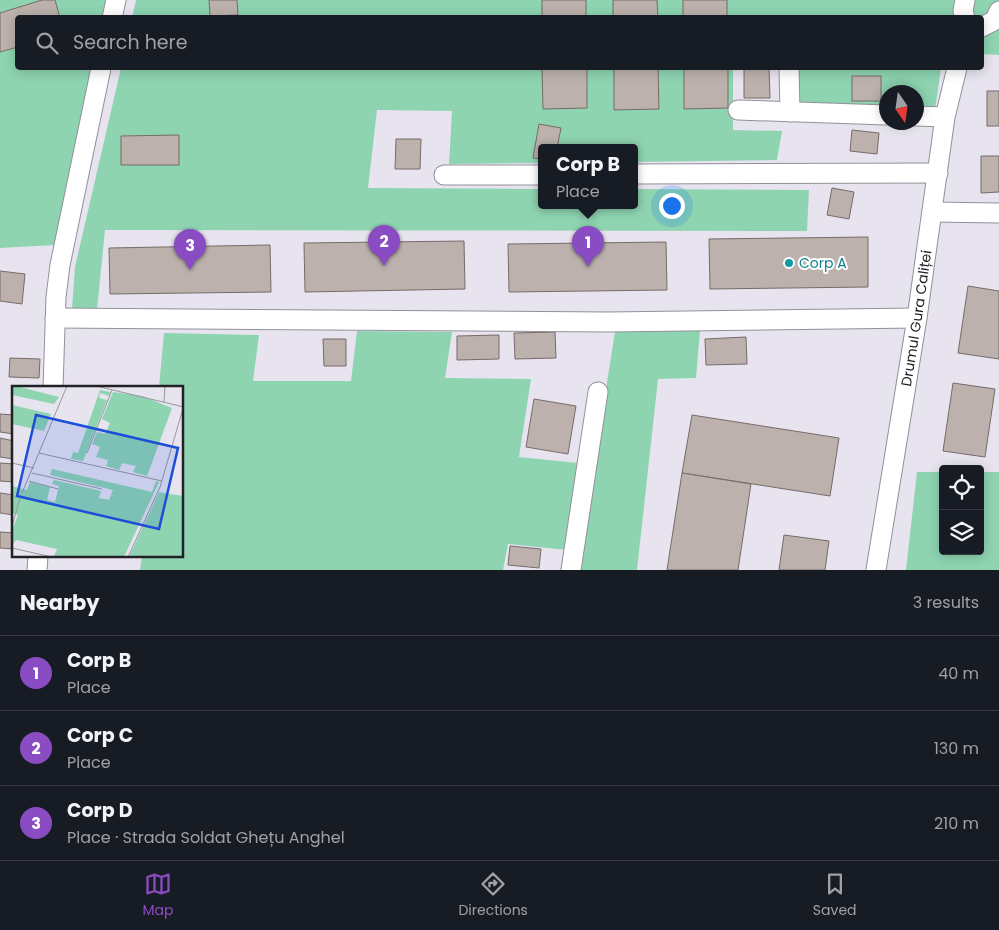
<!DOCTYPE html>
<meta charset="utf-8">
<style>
body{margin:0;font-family:Poppins,sans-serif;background:#20242c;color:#f1f3f6}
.controls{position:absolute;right:15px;bottom:15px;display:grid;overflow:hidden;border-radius:5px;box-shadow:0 2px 12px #0003}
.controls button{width:45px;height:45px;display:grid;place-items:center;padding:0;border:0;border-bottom:1px solid #363941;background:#171b24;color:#f1f3f6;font:25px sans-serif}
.compass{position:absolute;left:879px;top:85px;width:45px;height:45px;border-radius:50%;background:#171b24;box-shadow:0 2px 12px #0003;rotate:167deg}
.you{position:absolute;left:671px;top:205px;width:18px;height:18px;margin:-12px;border:4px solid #fff;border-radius:50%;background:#1a73e8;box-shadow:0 0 0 8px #1a73e833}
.badge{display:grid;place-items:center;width:32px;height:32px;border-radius:50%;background:#8a4cc2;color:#fff;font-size:16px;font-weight:700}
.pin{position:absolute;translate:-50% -41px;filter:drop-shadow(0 1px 2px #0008)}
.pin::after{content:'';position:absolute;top:26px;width:18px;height:15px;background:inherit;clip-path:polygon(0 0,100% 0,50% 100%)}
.popup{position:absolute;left:538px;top:144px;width:100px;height:65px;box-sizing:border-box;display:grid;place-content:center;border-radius:5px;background:#171b24;filter:drop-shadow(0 1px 4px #0005);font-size:16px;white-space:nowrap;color:#9ea1a6}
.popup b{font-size:19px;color:#f1f3f6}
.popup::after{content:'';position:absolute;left:50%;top:100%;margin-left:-10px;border:10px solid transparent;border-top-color:#171b24}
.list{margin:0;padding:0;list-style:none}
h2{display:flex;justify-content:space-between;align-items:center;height:65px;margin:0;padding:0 20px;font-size:21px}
h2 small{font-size:16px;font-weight:400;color:#9ea1a6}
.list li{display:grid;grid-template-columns:32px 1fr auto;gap:15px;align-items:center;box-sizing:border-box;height:75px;padding:0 20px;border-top:1px solid #363941}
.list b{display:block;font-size:19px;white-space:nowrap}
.list p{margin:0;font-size:16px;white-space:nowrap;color:#9ea1a6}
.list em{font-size:16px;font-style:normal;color:#9ea1a6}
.icon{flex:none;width:28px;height:28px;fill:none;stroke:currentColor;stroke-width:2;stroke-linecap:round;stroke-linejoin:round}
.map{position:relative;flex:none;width:999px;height:570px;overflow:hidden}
.search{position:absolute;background:#171b24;box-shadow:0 2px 12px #0003;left:15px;right:15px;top:15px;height:55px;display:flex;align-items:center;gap:12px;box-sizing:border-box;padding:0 18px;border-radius:5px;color:#9ea1a6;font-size:19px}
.sheet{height:290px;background:#171b24}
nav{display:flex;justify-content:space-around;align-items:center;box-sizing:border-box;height:70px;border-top:1px solid #363941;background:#171b24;font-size:14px;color:#9ea1a6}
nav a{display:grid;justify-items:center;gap:2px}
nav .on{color:#8a4cc2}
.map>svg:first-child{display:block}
.green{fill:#8ed4b1}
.building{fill:#bcb1ad;stroke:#766b68}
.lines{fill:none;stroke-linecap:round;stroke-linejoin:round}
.minor-casing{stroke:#92909a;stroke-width:21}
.minor{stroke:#fff;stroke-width:19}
.culture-dot{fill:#0f9aa8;stroke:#fff;stroke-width:2}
.labels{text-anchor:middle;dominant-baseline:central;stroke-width:4;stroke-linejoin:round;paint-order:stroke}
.culture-label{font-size:14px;fill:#0d838f;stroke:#fff;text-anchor:start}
.street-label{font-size:14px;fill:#222125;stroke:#fff}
.inset-road{fill:none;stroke:#98969e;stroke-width:1}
.view{fill:#1d4ed8;fill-opacity:0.15;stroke:#1d4ed8;stroke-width:2.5}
.inset-edge{fill:none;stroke:#222125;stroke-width:2.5}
</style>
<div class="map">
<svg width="999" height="570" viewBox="0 0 999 570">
<rect width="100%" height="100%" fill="#e7e4ef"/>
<!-- green -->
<g class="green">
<path d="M0,0H108L105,17L18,18V68H94L55,245L0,248Z"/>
<path d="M136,0H999V55L982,54V18H796L795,16L132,18Z"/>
<path d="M121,68H733V130L782,131L777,160L634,162V148H542V163L449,164L452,111L377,110L368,188L542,189V206H634V189L809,190L807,231L105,230L97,310L72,309L75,267Z"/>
<path d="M796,68H941L935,110H917L916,92H886V109L797,106Z"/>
<path d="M700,330L696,378L658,379L637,570H577L615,332Z"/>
<path d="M357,331L452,332L445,378L531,379L519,457L578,463L567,550L508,544L503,570H140L142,556H182V388L159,387L164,333L259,335L253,381H351Z"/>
<path d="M917,472H943V551H980V472H999V570H906Z"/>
</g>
<!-- building -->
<g class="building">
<path d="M42,0H55L60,18H18V47L0,52V13Z"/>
<path d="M209,0H237L238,15L210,16Z"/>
<rect x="542" y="0" width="44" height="18"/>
<path d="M613,0H657L658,18H613Z"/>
<rect x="683" y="0" width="44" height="18"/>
<path d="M542,68H587V108L543,109Z"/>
<path d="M614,68H658L659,109L614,110Z"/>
<path d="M684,68H728V108L684,109Z"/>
<path d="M744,68H769L770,98H744Z"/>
<rect x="852" y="76" width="29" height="25"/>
<rect x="987" y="91" width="12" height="35"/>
<path d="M539,124L561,128L557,148H542V159L533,158Z"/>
<path d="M852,130L879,133L877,154L850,151Z"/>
<path d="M179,135V165H121V136Z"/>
<path d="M396,139H421L420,169H395Z"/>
<path d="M981,156H999V192L981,193Z"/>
<path d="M832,188L854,192L849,219L827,215Z"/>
<path d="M868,237V287L710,289L709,239Z"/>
<path d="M464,241L465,289L305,292L304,243Z"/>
<path d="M666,242L667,290L509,292L508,244Z"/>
<path d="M270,245L271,292L110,294L109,248Z"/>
<path d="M0,271L25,274L22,304L0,301Z"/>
<path d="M968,286L999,291V359L958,353Z"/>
<path d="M555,332L556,358L515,359L514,333Z"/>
<path d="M499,335V359L457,360V336Z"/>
<path d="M746,337L747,364L706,365L705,339Z"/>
<path d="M323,339H346V366H324Z"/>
<path d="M10,358L40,359L39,378L9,377Z"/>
<path d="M953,383L995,389L985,457L943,451Z"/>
<path d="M534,399L576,406L568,454L526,447Z"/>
<path d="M0,414L14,415V434L0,432Z"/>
<path d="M692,415L839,438L830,496L682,473Z"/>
<path d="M0,438L14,441V459L0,457Z"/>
<path d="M0,463L14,464V482L0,481Z"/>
<path d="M682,473L751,484L738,570H667Z"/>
<path d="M0,493L14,495V515L0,513Z"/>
<path d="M0,532L14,533V549L0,548Z"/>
<path d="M784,535L829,541L825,570H779Z"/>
<path d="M510,546L541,549L539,568L508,565Z"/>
</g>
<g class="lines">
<defs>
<g id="minor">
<path d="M965,0L963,11L965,18"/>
<path d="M112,18L116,0"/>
<path d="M982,27L995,20L999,11"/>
<path d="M789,68L790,112"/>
<path d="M738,110L886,115"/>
<path d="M916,116L945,117"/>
<path d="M634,174L938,173"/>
<path d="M444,175H542"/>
<path d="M932,212L999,213"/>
<path d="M55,318L608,322L917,318"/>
<path d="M53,388L56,297L60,265L101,68"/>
<path d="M37,570L38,556"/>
<path d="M571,570L598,392"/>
<path id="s1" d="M876,570L917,318L945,117L957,68"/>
</g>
</defs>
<!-- minor casing -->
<use href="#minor" class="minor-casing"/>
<!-- minor -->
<use href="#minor" class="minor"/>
</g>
<!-- markers -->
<circle class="culture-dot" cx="789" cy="263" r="5"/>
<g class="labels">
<!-- culture labels -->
<g class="culture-label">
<text x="799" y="263">Corp A</text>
</g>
<!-- street labels -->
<g class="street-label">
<text stroke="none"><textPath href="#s1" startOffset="255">Drumul Gura Caliței</textPath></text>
</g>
</g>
<!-- overview -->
<g transform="translate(12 386)">
<rect width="171" height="171" fill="#e7e4ef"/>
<path d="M0,0H4L47,11L42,18L0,9ZM88,4L98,6L97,10L88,7L87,12L95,14L71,75L59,73L61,66L66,67ZM101,6L130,10L160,22L135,90L121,86L124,80L110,77L107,84L94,80L96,74L84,71L88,61L80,58L85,46L93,48L98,37L90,33ZM0,19L39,28L32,45L0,38ZM40,83L140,106L144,95L147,96L112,171H47L42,170L45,163L4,154L0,159V144L6,129L0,127V100L15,104L18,96L38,101L35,114L43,116L47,100L40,98L42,94L89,105L87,112L97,114L101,104L38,89ZM147,106L171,110V171H117Z" fill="#8ed4b1"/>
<path class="inset-road" d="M84,0L172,21M152,16L153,0M27,67L150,95M75,67L100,4M0,77L22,82M20,87L90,103M17,95L46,103M10,107L55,0M0,140L8,112M0,162L40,171M116,171L148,101L170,26"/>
<path class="view" d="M24,29L166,62L147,143L5,110Z"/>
<rect width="171" height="171" class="inset-edge"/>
</g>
</svg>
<div class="controls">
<button><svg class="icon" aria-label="locate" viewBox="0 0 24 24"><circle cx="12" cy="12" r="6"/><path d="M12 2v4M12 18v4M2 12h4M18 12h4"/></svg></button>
<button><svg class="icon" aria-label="layers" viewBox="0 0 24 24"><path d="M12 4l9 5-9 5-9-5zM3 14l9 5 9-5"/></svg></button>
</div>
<svg class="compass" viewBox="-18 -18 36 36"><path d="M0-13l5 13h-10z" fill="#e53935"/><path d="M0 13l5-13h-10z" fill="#9ea1a6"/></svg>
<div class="you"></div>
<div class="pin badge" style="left:588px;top:267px">1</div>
<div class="popup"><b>Corp B</b>Place</div>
<div class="pin badge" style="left:384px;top:266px">2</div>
<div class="pin badge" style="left:190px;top:270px">3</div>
<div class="search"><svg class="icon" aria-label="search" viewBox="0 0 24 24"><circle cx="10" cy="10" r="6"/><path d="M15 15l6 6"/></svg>Search here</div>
</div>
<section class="sheet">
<h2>Nearby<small>3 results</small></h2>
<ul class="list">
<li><span class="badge">1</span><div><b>Corp B</b><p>Place</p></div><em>40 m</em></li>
<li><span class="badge">2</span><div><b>Corp C</b><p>Place</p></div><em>130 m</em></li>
<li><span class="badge">3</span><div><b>Corp D</b><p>Place · Strada Soldat Ghețu Anghel</p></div><em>210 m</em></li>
</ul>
</section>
<nav>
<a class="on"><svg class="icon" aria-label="map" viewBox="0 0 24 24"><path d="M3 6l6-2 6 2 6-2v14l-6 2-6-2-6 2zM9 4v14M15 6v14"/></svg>Map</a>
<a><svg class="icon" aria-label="directions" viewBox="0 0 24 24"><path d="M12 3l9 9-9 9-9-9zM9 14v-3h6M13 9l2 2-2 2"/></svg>Directions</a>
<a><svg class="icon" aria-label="saved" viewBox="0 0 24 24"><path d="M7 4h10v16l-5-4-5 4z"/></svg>Saved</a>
</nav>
